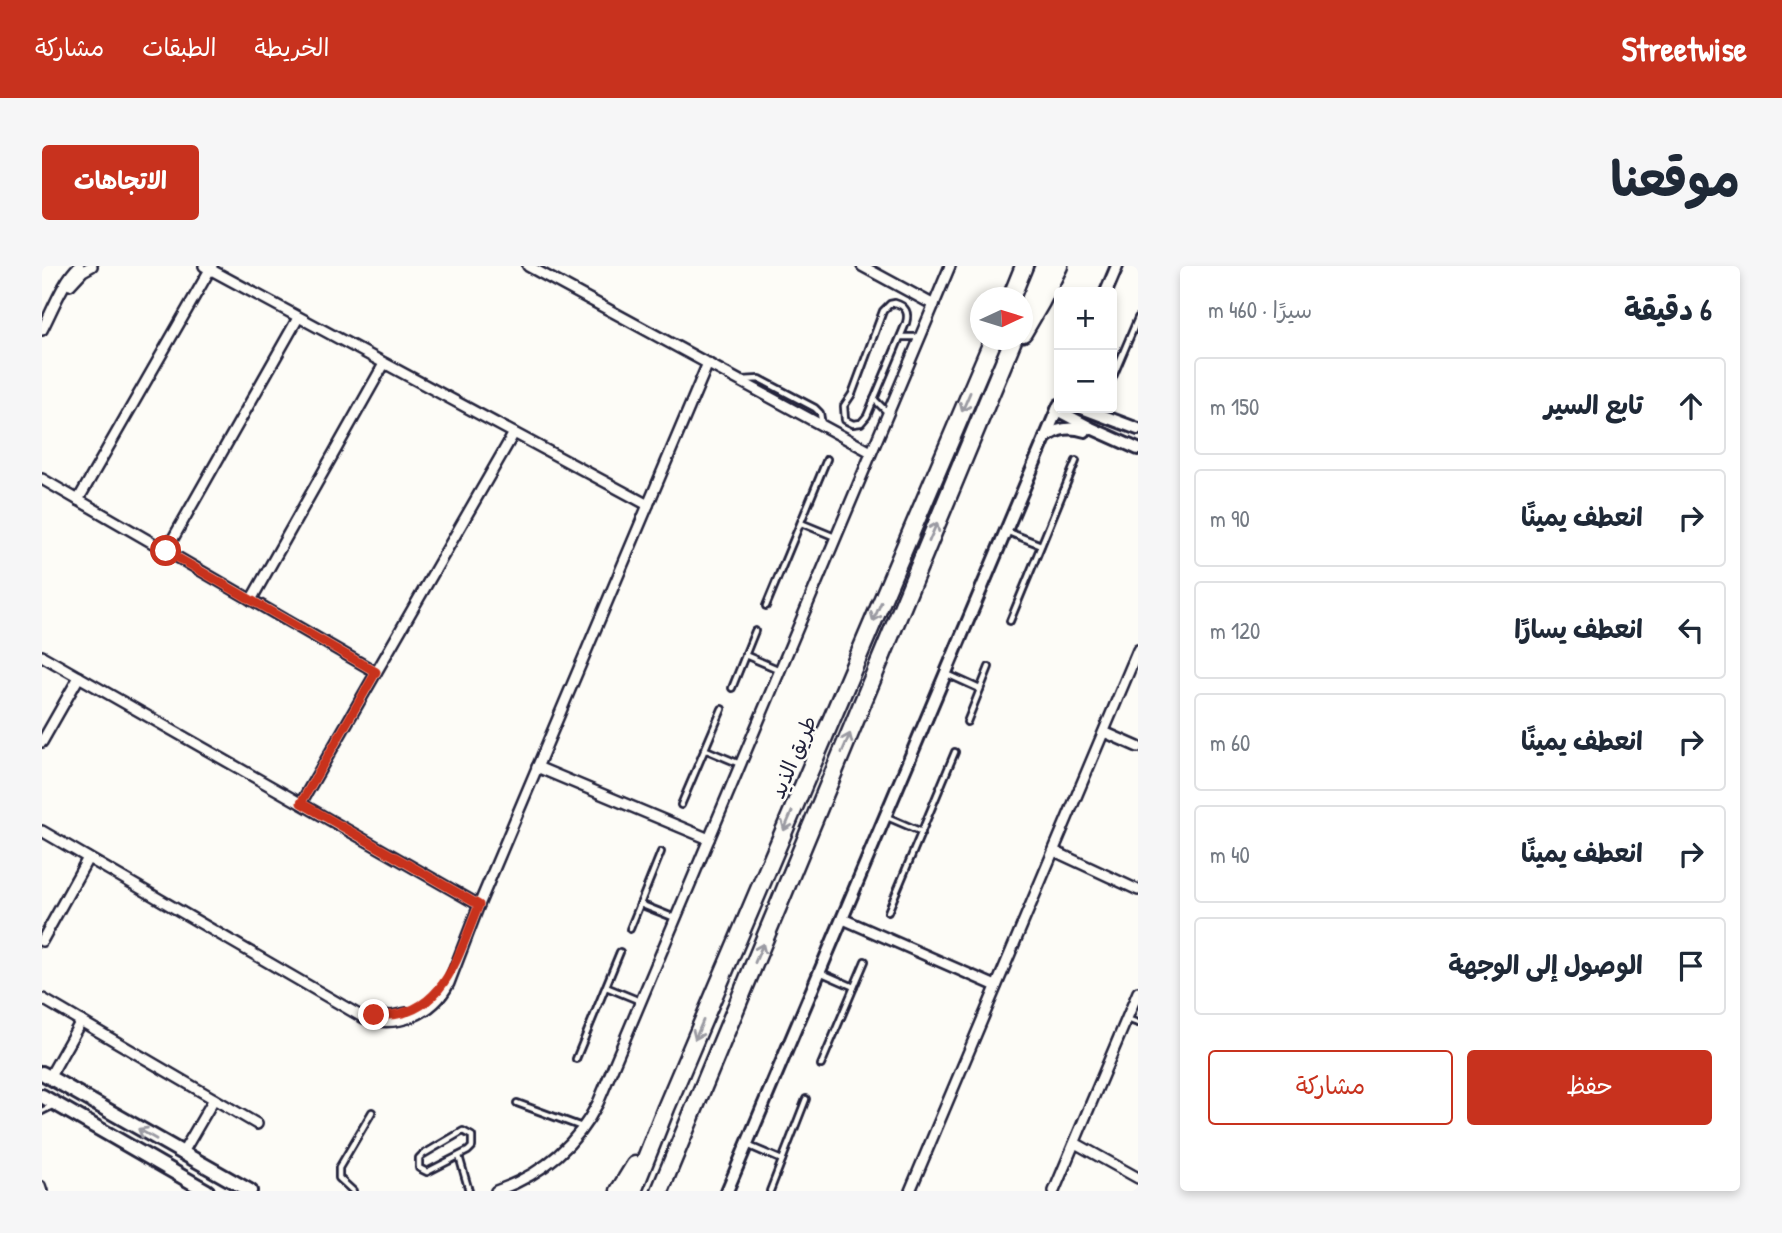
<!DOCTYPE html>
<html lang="ar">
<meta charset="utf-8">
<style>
body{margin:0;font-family:"Patrick Hand","Playpen Sans Arabic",sans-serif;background:#f6f6f7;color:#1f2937;direction:rtl}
.controls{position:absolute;right:21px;top:21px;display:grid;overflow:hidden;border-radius:7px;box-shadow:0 4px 10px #0003}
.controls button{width:63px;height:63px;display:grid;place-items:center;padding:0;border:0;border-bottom:2px solid #e0e1e3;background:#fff;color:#1f2937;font:35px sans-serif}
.compass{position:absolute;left:928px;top:21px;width:63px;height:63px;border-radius:50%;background:#fff;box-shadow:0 4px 10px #0003;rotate:86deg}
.stop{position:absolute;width:21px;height:21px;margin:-16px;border:5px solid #c8321e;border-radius:50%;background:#fff}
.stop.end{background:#c8321e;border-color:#fff;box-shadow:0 2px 7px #0008}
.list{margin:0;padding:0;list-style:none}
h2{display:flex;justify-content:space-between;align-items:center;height:91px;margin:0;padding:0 28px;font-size:30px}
h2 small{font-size:23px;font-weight:400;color:#747a83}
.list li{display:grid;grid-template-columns:46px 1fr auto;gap:21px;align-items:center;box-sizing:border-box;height:98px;margin:0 14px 14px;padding:0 14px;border:2px solid #e0e1e3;border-radius:7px}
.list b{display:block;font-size:26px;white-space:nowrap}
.list em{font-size:23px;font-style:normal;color:#747a83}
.actions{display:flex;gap:14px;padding:21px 28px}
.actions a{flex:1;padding:16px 0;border:2px solid #c8321e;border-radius:7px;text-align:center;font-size:24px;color:#c8321e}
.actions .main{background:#c8321e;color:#fff}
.icon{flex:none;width:38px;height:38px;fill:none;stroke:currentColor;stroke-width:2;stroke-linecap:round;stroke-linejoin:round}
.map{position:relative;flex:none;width:1096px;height:925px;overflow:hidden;direction:ltr;border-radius:7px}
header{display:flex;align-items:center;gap:42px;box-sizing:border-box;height:98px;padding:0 35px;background:#c8321e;color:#fff}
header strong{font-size:33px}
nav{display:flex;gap:38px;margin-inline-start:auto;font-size:24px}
.intro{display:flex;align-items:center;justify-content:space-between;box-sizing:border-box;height:168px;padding:0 42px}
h1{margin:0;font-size:49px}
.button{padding:18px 32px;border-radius:7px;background:#c8321e;color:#fff;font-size:24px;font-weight:700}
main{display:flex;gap:42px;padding:0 42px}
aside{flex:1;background:#fff;border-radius:7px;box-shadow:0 4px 10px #0003}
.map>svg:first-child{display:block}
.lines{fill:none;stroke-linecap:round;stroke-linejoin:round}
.service-casing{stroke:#22223b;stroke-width:10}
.minor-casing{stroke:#22223b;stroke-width:14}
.tertiary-casing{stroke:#22223b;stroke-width:16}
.secondary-casing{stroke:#22223b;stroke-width:18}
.motorway-casing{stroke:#22223b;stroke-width:21}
.service{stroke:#fdfcf7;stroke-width:4.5}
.minor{stroke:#fdfcf7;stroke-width:9}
.tertiary{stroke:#fdfcf7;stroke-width:10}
.secondary{stroke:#fdfcf7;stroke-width:12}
.motorway{stroke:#fdfcf7;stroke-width:16}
.oneway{stroke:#9a9aa2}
.route{stroke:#c8321e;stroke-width:9}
.labels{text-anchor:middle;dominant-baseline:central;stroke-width:5;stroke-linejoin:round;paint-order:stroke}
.street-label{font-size:21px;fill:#22223b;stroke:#fdfcf7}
</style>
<header>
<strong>Streetwise</strong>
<nav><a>الخريطة</a><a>الطبقات</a><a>مشاركة</a></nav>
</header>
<div class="intro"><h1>موقعنا</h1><a class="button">الاتجاهات</a></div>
<main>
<aside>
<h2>6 دقيقة<small>سيرًا · 460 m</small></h2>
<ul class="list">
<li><svg class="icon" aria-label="ahead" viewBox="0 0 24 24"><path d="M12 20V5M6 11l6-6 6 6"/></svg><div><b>تابع السير</b></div><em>150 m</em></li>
<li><svg class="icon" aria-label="right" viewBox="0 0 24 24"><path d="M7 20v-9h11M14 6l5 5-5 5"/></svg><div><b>انعطف يمينًا</b></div><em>90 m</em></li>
<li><svg class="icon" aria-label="left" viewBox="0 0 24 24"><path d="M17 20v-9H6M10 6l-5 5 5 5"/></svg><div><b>انعطف يسارًا</b></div><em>120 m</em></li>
<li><svg class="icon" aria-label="right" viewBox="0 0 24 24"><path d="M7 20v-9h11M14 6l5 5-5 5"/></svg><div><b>انعطف يمينًا</b></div><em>60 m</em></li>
<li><svg class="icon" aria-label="right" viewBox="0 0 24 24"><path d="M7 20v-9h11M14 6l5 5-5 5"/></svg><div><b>انعطف يمينًا</b></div><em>40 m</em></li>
<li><svg class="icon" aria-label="arrive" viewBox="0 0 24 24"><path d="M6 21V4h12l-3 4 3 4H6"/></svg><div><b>الوصول إلى الوجهة</b></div></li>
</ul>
<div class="actions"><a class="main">حفظ</a><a>مشاركة</a></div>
</aside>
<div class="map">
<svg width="1096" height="925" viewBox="0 0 1096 925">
<rect width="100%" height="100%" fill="#fdfcf7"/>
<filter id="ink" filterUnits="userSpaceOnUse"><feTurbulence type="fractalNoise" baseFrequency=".0143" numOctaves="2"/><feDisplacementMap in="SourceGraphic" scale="14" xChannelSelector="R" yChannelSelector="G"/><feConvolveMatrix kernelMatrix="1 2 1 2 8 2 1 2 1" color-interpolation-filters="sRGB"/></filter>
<g filter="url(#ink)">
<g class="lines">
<defs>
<g id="service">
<path d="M853,37C864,40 867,47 864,57L825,150L819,157L811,158L803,154L802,140L810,128L841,45L848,38Z"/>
<path d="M859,71H877"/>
<path d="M1070,113L1096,52"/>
<path d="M700,114L718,113L773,142L778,147L780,159"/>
<path d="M832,133L846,147"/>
<path d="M759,257L793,271"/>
<path d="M964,265L999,279"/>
<path d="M724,340L785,193"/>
<path d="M968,355L1034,195"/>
<path d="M703,389L738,404"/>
<path d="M905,408L938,423"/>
<path d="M690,422L713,365"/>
<path d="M925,456L947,401"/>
<path d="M662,483L698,498"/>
<path d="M639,539L680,443"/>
<path d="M845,551L880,566"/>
<path d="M598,638L633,652"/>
<path d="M846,646L913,486"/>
<path d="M588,663L619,586"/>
<path d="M780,707L812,721"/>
<path d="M564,721L598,735"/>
<path d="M1085,753L1096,757"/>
<path d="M534,793L578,686"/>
<path d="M779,799L823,695"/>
<path d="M475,837L540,861"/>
<path d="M0,845L12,839"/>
<path d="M421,865L430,870V881L426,885L385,906L377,902V892L380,889Z"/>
<path d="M705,879L740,894"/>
<path d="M417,890L427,925"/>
<path d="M0,919L2,925"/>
<path d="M311,925L297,912V902L330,846"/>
<path d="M728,925L764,833"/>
</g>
<g id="minor">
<path d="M162,0L606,239"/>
<path d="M486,0L829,186"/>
<path d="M820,0L892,39"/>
<path d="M28,19L41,5L50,0"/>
<path d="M0,64C10,45 22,13 37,0"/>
<path d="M0,213L334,406"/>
<path d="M36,234L170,0"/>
<path d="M124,285L256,52"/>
<path d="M209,334L342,98"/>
<path d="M0,390L437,639"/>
<path d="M1062,466L1096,481"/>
<path d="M0,476L37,411"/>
<path d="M495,501L667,573"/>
<path d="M259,537L472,167"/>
<path d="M0,565L322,752C355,762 391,749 407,717L437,639L666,97"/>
<path d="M1012,585L1096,624"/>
<path d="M801,653L954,720"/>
<path d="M0,675L46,592"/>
<path d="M1,733L215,858"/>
<path d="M330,748L349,750L364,747"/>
<path d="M7,812L39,755"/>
<path d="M1033,877L1096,912"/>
<path d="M140,888L172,833"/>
<path d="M454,925C499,909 534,880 556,837L908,0"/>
<path d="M868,925L1096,384"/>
<path d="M1012,925L1096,726"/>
</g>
<g id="tertiary">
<path d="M1064,26L1075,0"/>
<path d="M1040,142L1096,163"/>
<path d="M1015,144L1049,162L1096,183"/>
<path d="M1003,172C1016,162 1028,160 1043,165"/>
<path d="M685,925L1017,139"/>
</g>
<g id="secondary">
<path d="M0,807L208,925"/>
<path d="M0,830L165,925"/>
</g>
<g id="motorway">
<path d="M969,32L982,0"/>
<path d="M981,51L1002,0"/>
<path d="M981,67L999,36L1017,0"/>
<path d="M577,925L593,899"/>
<path d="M591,925L624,842L951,74"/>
<path d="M618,925L971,74"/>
</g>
</defs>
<!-- service casing -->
<use href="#service" class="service-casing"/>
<!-- minor casing -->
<use href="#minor" class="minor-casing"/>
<!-- tertiary casing -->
<use href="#tertiary" class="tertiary-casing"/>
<!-- secondary casing -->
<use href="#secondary" class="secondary-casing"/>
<!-- motorway casing -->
<use href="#motorway" class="motorway-casing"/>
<!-- service -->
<use href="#service" class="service"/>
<!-- minor -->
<use href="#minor" class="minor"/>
<!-- tertiary -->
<use href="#tertiary" class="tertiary"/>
<!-- secondary -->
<use href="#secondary" class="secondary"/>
<!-- motorway -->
<use href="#motorway" class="motorway"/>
</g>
<!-- one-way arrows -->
<defs><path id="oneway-shaft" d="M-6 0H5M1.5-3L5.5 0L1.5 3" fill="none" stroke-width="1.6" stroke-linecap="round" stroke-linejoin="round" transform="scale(1.75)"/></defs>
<g class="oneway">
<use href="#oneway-shaft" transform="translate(924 136) rotate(113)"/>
<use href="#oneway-shaft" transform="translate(891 266) rotate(-67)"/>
<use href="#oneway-shaft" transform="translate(835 346) rotate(113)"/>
<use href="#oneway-shaft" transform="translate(804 477) rotate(-67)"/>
<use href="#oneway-shaft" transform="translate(746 555) rotate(113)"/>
<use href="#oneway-shaft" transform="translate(717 687) rotate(-67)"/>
<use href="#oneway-shaft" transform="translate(657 764) rotate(113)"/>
<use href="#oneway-shaft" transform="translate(105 868) rotate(-150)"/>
</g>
</g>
<g class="lines" filter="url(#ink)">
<!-- route -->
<path class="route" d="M124,285L334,406L259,537L437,639C416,689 401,756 332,749"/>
</g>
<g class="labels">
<!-- street labels -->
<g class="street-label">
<text transform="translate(751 491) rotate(-67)">طريق الذيد</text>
</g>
</g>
</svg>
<div class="controls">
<button>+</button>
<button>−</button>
</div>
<svg class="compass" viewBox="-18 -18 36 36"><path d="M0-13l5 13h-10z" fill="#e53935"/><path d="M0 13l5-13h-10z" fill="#747a83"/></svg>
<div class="stop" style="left:124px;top:285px"></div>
<div class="stop end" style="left:332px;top:749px"></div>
</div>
</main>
